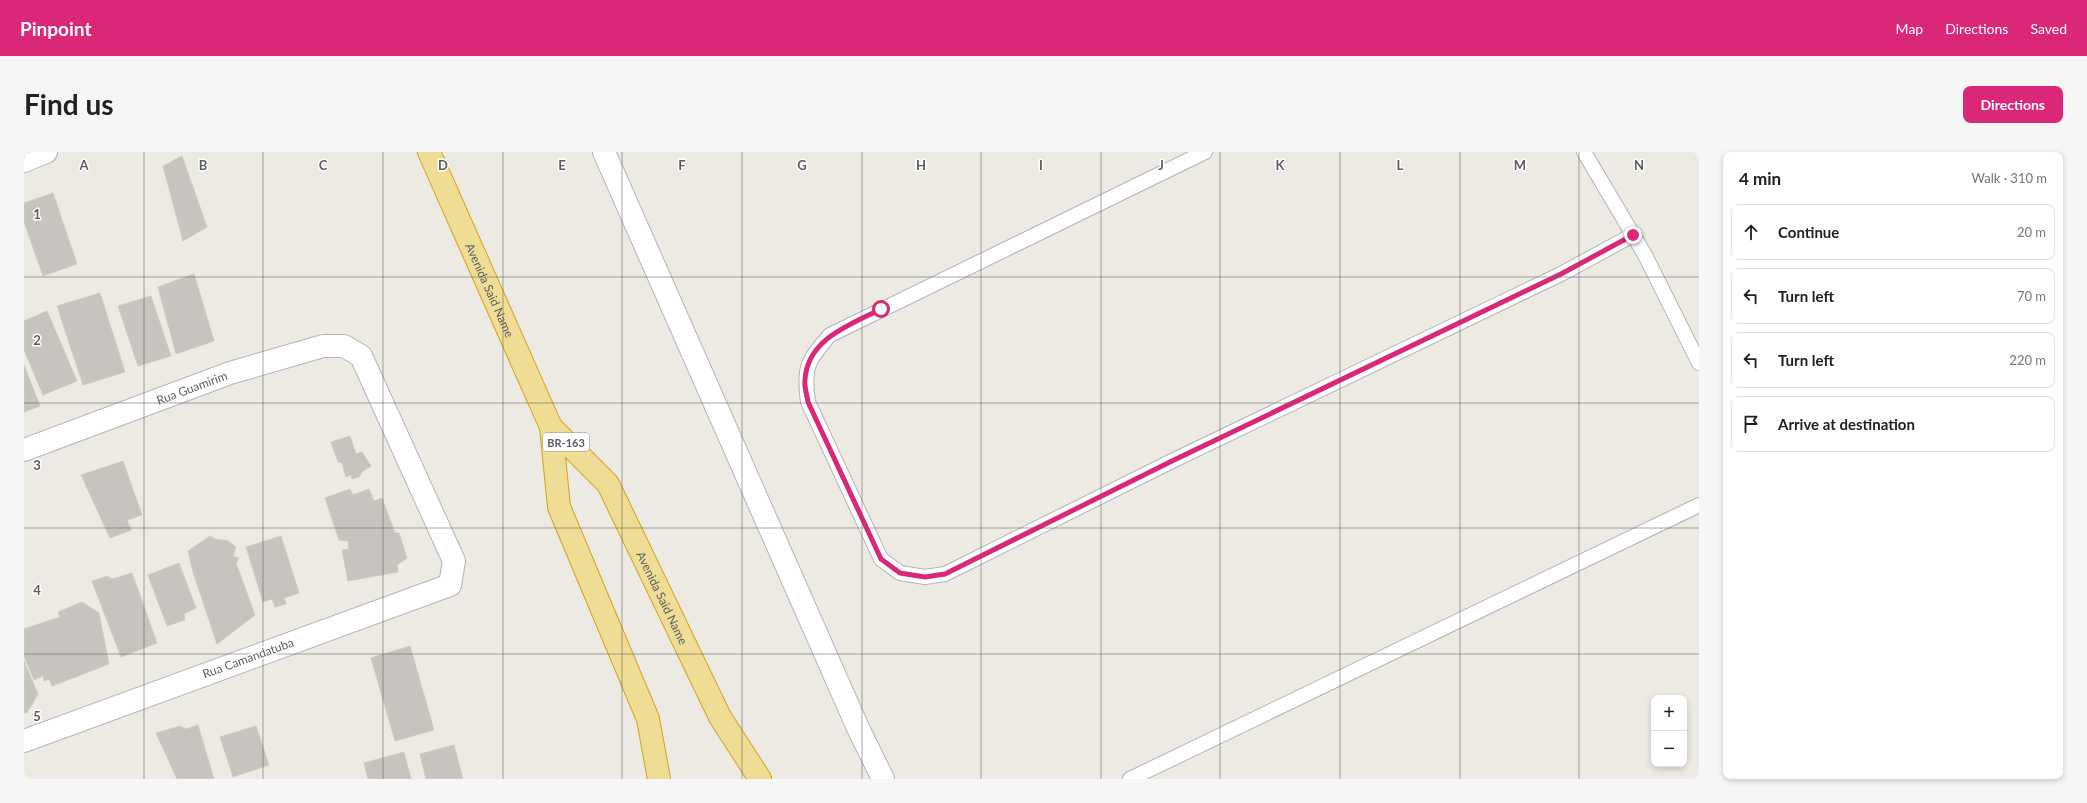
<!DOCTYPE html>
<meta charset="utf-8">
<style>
body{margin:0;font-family:Lato,sans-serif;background:#f6f6f6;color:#202124}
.controls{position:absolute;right:12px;bottom:12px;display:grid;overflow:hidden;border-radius:8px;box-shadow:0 2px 6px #0003}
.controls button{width:36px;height:36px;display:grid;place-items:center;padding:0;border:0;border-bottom:1px solid #e0e0e0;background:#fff;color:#202124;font:20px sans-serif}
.stop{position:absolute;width:12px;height:12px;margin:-9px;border:3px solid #db2777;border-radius:50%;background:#fff}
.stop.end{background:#db2777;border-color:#fff;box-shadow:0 1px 4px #0008}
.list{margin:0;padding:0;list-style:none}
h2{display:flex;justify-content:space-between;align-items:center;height:52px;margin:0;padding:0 16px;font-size:17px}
h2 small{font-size:13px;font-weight:400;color:#757577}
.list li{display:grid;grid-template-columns:26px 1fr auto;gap:12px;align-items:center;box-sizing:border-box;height:56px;margin:0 8px 8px;padding:0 8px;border:1px solid #e0e0e0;border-radius:8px}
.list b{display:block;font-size:15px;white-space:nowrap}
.list em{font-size:13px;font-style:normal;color:#757577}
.icon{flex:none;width:22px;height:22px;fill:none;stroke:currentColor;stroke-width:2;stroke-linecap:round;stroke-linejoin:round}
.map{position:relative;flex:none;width:1675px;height:627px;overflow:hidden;border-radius:8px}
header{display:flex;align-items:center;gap:24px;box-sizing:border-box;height:56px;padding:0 20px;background:#db2777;color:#fff}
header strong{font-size:19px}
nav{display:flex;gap:22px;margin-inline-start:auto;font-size:14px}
.intro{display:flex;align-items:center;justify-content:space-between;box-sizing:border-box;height:96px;padding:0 24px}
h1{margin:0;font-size:28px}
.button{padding:10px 18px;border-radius:8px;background:#db2777;color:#fff;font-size:14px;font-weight:700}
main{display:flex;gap:24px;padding:0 24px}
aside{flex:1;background:#fff;border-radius:8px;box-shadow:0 2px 6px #0003}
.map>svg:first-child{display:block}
.building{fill:#c7c4bf;stroke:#cfccc2}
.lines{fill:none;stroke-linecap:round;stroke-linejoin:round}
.lane-casing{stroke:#b3b4b8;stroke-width:16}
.street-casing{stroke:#b3b4b8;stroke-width:24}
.highway-casing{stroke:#d2a31d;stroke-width:24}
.lane{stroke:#fff;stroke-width:14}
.street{stroke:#fff;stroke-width:22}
.highway{stroke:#efdd96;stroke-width:22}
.route{stroke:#db2777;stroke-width:5}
.grid{fill:none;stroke:#5b5d61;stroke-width:1;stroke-opacity:0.55}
.labels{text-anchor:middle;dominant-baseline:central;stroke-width:3;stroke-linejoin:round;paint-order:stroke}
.shield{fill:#fff;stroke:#8c8e90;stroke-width:1}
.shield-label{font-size:11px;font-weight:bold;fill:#5b5d61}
.street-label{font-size:12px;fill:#5b5d61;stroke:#fff}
.grid-label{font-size:13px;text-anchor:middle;font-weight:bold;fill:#5b5d61;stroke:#fff;stroke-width:3;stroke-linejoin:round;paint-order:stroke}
</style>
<header>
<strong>Pinpoint</strong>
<nav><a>Map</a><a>Directions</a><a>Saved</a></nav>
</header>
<div class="intro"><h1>Find us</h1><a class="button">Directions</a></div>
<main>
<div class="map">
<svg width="1675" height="627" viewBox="0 0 1675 627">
<rect width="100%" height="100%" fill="#eceae3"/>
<!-- building -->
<g class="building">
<path d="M158,4L183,75L159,89L139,14Z"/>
<path d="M29,41L53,112L19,124L0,70V51Z"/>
<path d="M170,122L190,189L152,202L134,135Z"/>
<path d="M76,141L101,220L59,233L33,154Z"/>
<path d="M127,144L147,204L114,214L94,154Z"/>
<path d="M23,159L53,229L19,243L0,198V169Z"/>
<path d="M0,213L16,254L0,260Z"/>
<path d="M326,284L332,302L338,300L347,314L339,319L335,325L328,327L327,323L322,325L318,311L314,310L307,290Z"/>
<path d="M99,309L118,363L103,368L107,378L86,386L57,323Z"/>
<path d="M326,337L329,343L345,337L350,349L358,346L371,381H375L383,406L373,413L374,420L324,429L318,398L325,397L324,389L315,388L301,346Z"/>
<path d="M186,384L191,387L204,389L212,395L209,404L215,406L212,411L231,463L193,492L169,420L164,399Z"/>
<path d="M257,384L275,441L260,446L262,452L251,455L248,447L239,450L222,395Z"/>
<path d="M155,411L172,456L160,462L161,468L143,474L124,423Z"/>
<path d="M108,421L133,491L97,505L68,429L83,424L88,427Z"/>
<path d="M58,450L75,461L85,512L28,534L25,527L20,529L19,524L10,528L0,504V477L36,465L34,460Z"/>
<path d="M386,494L410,578L371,589L347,506Z"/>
<path d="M0,509L14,542L3,561H0Z"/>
<path d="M174,573L190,627H153L132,581L156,574L162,577Z"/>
<path d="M232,574L245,613L209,625L196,585Z"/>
<path d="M430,593L439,627H402L396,602Z"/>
<path d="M380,600L387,627H344L340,611Z"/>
</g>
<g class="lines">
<defs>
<g id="lane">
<path d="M1181,0L806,183C784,208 779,215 784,250L857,407L876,421L901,425L921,422L1148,309L1537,122L1609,83"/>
<path d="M1560,0L1621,103L1675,211"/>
<path d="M1106,627L1675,353"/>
</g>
<g id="street">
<path d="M580,0L834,576L859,627"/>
<path d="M0,9L22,0"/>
<path id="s1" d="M0,298L206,221L299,194H320L337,204L430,409L426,433L0,589"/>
</g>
<g id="highway">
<path id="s2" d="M405,0L527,275"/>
<path id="s3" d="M635,627L624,567L535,355L527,275L584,332L696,565L736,627"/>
</g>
</defs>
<!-- lane casing -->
<use href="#lane" class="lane-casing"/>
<!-- street casing -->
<use href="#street" class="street-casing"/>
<!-- highway casing -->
<use href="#highway" class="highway-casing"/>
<!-- lane -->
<use href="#lane" class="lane"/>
<!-- street -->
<use href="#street" class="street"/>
<!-- highway -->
<use href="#highway" class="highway"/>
</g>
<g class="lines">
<!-- route -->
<path class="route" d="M857,157C826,173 783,187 781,228C780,235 783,243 784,250L857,407L876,421L901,425L921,422L1148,309L1537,122L1609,83"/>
</g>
<!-- grid -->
<path class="grid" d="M120,0V627M239,0V627M359,0V627M479,0V627M598,0V627M718,0V627M838,0V627M957,0V627M1077,0V627M1196,0V627M1316,0V627M1436,0V627M1555,0V627M0,125H1675M0,251H1675M0,376H1675M0,502H1675"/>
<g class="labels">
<!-- shield labels -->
<rect class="shield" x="519" y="281" width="46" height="18" rx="3"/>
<g class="shield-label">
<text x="542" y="290">BR-163</text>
</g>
<!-- street labels -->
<g class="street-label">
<text stroke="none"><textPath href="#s2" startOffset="151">Avenida Said Name</textPath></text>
<text stroke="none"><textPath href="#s1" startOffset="179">Rua Guamirim</textPath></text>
<text stroke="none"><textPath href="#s3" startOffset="578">Avenida Said Name</textPath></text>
<text transform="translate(224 506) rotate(-20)">Rua Camandatuba</text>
</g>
</g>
<g class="grid-label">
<text x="60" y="18">A</text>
<text x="179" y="18">B</text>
<text x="299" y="18">C</text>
<text x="419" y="18">D</text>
<text x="538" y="18">E</text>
<text x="658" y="18">F</text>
<text x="778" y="18">G</text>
<text x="897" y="18">H</text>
<text x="1017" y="18">I</text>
<text x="1137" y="18">J</text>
<text x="1256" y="18">K</text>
<text x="1376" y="18">L</text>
<text x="1496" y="18">M</text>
<text x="1615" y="18">N</text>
<text x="13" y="67">1</text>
<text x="13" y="193">2</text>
<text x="13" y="318">3</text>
<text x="13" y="443">4</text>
<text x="13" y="569">5</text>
</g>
</svg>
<div class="controls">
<button>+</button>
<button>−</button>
</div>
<div class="stop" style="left:857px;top:157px"></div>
<div class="stop end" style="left:1609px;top:83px"></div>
</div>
<aside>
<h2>4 min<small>Walk · 310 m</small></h2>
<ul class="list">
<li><svg class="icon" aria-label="ahead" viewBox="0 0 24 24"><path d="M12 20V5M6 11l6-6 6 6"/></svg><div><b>Continue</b></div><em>20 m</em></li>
<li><svg class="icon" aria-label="left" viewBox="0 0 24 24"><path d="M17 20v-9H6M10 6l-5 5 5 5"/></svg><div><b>Turn left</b></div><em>70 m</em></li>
<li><svg class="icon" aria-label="left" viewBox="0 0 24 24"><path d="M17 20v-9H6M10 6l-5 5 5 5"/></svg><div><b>Turn left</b></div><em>220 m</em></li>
<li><svg class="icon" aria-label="arrive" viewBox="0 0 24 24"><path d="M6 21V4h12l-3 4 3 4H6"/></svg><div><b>Arrive at destination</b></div></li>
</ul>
</aside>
</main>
